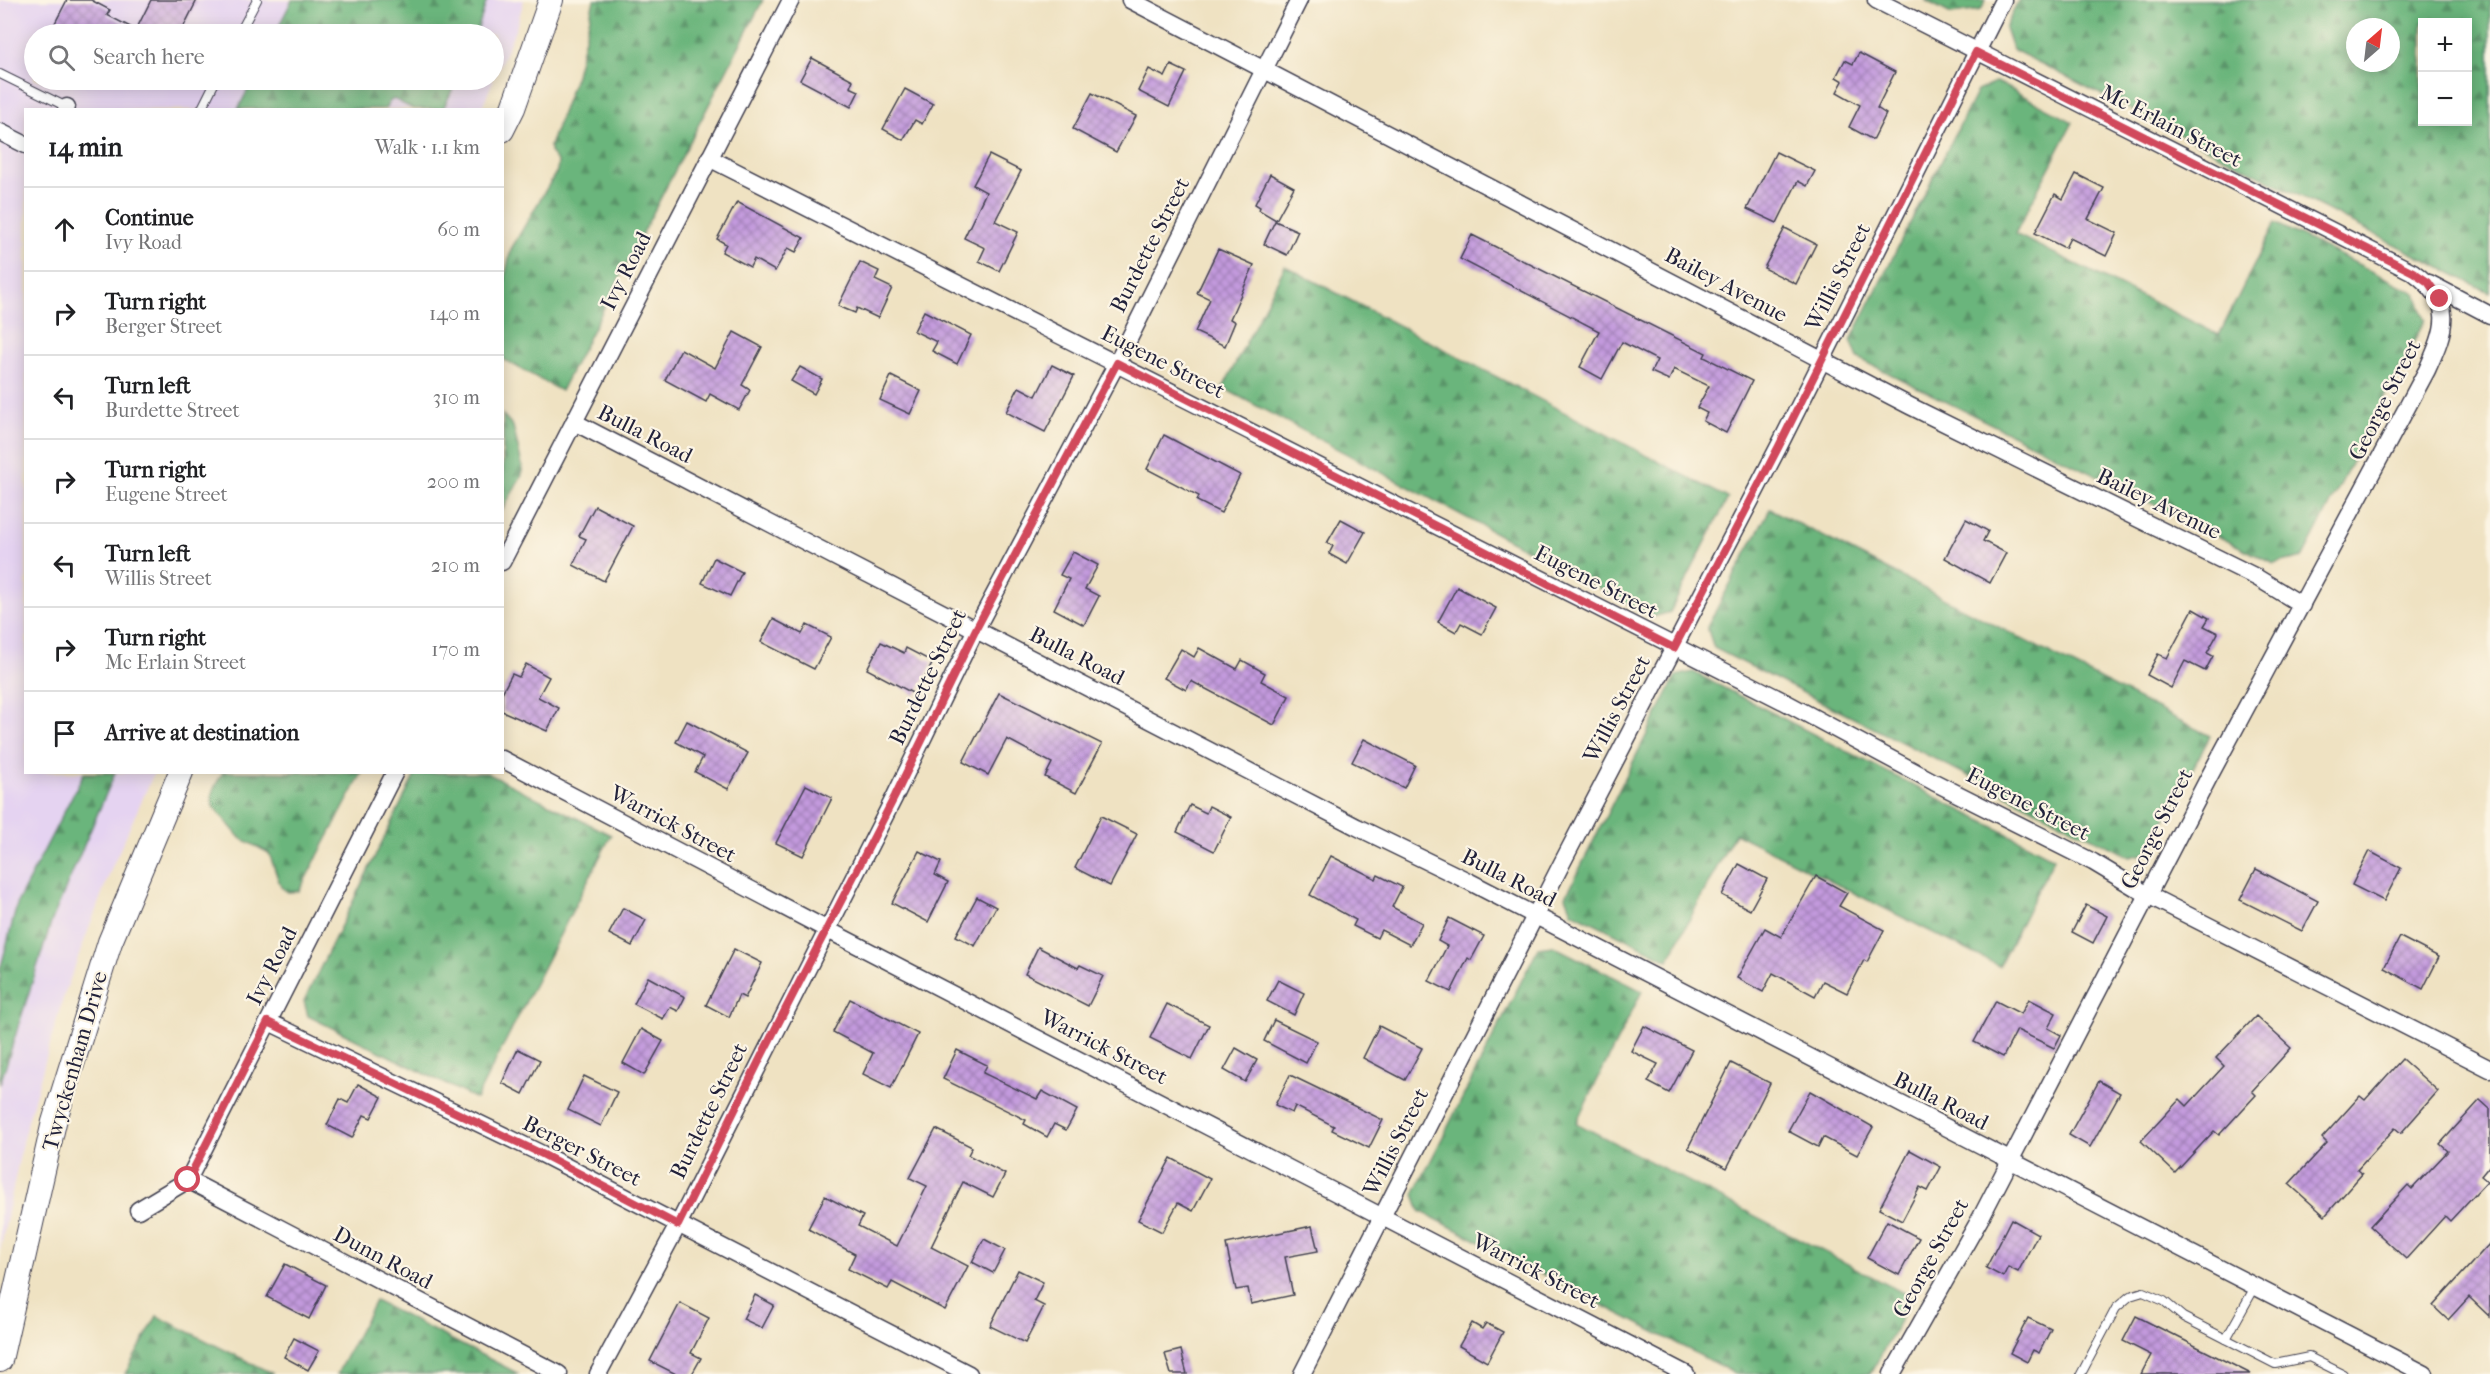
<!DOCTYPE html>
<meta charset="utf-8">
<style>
body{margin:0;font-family:"IM FELL French Canon",serif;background:#f2f2f2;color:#202124}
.controls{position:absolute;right:18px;top:18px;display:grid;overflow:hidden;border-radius:0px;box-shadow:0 3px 15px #0003}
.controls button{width:54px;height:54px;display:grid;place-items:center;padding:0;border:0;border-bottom:2px solid #e0e0e0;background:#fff;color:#202124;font:30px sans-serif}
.compass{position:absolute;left:2346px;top:18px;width:54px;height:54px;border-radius:50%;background:#fff;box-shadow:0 3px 15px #0003;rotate:28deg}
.stop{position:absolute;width:18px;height:18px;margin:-14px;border:4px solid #d1495b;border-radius:50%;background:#fff}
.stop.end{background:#d1495b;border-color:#fff;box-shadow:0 2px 6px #0008}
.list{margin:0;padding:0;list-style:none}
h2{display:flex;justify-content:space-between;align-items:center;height:78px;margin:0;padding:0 24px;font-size:26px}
h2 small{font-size:20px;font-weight:400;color:#757577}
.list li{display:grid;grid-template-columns:39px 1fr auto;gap:18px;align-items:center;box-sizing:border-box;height:84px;padding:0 24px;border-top:2px solid #e0e0e0}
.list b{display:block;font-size:22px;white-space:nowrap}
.list p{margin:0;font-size:20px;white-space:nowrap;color:#757577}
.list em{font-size:20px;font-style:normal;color:#757577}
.icon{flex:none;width:33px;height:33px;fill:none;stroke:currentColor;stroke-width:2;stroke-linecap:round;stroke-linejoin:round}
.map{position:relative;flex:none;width:2490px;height:1374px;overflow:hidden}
.search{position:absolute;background:#fff;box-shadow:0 3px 15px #0003;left:24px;top:24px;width:480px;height:66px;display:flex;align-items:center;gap:15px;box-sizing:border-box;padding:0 21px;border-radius:33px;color:#757577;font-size:22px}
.panel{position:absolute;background:#fff;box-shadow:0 3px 15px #0003;left:24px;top:108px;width:480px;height:666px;border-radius:0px}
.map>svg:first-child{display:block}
.built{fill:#e5d3f1;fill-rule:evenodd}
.forest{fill:url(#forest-firs);stroke:#466c5c;stroke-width:1.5;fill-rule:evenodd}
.building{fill:url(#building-cross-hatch)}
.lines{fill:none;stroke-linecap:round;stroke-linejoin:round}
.lane-casing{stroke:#413f4f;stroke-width:10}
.street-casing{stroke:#413f4f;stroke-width:19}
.secondary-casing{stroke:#413f4f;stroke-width:26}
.lane{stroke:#fff;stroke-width:8}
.street{stroke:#fff;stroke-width:16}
.secondary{stroke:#fff;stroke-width:24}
.route{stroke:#d1495b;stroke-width:8}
.labels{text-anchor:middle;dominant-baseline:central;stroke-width:4.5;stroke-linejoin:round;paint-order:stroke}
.street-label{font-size:22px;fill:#22223b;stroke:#fcf5e5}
</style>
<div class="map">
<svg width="2490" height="1374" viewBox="0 0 2490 1374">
<defs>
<pattern id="forest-firs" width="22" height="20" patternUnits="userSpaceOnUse" patternTransform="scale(1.5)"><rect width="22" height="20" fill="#6bb57c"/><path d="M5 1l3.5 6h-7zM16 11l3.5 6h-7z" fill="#589367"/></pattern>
<pattern id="building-cross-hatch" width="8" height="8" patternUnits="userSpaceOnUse" patternTransform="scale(1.5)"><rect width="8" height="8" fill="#c39add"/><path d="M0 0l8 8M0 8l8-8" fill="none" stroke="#9e7db4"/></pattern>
</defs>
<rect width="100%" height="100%" fill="#fcf5e5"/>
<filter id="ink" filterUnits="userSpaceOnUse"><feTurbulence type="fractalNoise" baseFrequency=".0167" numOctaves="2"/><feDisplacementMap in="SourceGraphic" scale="12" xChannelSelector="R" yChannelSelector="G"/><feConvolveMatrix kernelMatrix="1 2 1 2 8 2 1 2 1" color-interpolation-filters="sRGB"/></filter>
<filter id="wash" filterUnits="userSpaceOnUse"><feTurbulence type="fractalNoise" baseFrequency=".008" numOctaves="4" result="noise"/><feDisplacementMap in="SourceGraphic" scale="24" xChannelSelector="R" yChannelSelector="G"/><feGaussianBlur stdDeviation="1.35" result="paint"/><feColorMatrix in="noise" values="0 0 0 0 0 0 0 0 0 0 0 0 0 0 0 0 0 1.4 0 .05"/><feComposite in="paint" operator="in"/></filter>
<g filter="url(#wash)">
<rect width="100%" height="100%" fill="#efe2c2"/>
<!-- built -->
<path class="built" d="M0,0H524L516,28L481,109L26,110V772L154,773L112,867L64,995L24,1135L0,1251ZM34,34H494V80H34Z"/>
<!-- forest -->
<g class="forest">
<path d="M292,0H487L476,34H275Z"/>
<path d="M594,0H763L561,391L503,359V286L511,249L557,171L558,162L550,152V146L576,75Z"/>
<path d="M1925,0H1986L1981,10L1951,14Z"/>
<path d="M2019,0H2490V293L2012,49L2005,28ZM2422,22H2468V122H2422ZM2355,27H2391V63H2355Z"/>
<path d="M253,80H457L443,109H413L394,99L390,101L385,109H238Z"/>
<path d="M1997,82L2073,122L2015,234L2219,335L2275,223L2416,293L2425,320L2303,557L2274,564L1858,358L1851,340L1977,91Z"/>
<path d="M1285,266L1728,498L1670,612L1653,617L1223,388Z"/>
<path d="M503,415L513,426L522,465V475L503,509Z"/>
<path d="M1770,509L2210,736L2148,853L2130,857L1714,648L1707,627Z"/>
<path d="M1693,672L2054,858L1999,966L1735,833L1668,960L1572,912L1566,896L1676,676Z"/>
<path d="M223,772L362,773L299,891L288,892L281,887L269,853L240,838L213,806C209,793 217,783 223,772Z"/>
<path d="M84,773H115L52,920L0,1084V970L18,901Z"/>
<path d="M416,773H487L611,835L476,1099L308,1016L304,1001Z"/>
<path d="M1553,946L1642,991L1576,1123L1913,1298L1870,1374H1736L1420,1211L1414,1194L1538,948Z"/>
<path d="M375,1301L519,1374H337Z"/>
<path d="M157,1316L273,1374H125Z"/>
</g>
<g id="blocks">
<!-- building -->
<g class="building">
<path d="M67,0H91L110,10L107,15L136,30L151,0H197L180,34H56L59,30L53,27Z"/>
<path d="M1859,53L1895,72L1877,108L1886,114L1873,140L1849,127L1860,105L1837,92L1843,81L1836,77L1845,60L1853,64Z"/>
<path d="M812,58L853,80L850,87L859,91L851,107L800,80Z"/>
<path d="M1171,65L1186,72L1169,107L1138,91L1149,69L1165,77Z"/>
<path d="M905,89L933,104L922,124L915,120L903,140L883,129Z"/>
<path d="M1092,93L1136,116L1116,152L1073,129Z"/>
<path d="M1776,152L1815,171L1807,186L1798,181L1777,223L1747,209Z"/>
<path d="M989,155L1021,171L995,221L1018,232L999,271L979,261L985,248L964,238L986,192L973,185Z"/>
<path d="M1270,174L1294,187L1276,220L1259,210L1260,207L1255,204Z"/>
<path d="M2076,174L2104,188L2088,219L2117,233L2106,256L2070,238L2065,248L2035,233L2055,194L2063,199Z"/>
<path d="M737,202L804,238L796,252L788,248L775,271L754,259L750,267L722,252L726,244L717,239Z"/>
<path d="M1275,221L1298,231L1287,255L1264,244Z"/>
<path d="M1785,228L1816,244L1796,284L1764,268Z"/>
<path d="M1472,235L1706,353L1704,357L1752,381L1726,433L1703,421L1707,413L1697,408L1709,386L1674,369L1669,380L1651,372L1657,360L1622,342L1602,379L1580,367L1599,331L1460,259Z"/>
<path d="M1218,249L1254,265L1230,319L1235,322L1225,346L1195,332L1210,299L1197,293Z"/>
<path d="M860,262L879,271L875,280L892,288L878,318L857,308L855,313L838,306Z"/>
<path d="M924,311L971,335L957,364L932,351L937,342L914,331Z"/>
<path d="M734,332L762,347L742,385L750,390L739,410L710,394L706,402L665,380L681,349L715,368Z"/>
<path d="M1052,365L1074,376L1045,432L1006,412L1019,387L1036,396Z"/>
<path d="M800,367L822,379L814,394L791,381Z"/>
<path d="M891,376L921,391L910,414L880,400Z"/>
<path d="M1164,435L1240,475L1221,513L1197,501L1199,496L1147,469Z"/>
<path d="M595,506L633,526L604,581L573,565L586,539L579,536Z"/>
<path d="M1341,519L1365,532L1347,564L1329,554L1333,546L1327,543Z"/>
<path d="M1966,519L1988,531L1983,541L2006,553L1990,583L1945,558Z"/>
<path d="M1073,552L1098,565L1085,589L1099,596L1084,625L1054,609L1069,579L1060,575Z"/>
<path d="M714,558L742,572L730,596L702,583Z"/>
<path d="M1457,587L1496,608L1482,634L1461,623L1456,632L1438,622Z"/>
<path d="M2193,609L2209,618L2204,626L2218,633L2207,653L2213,656L2205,671L2185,661L2171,688L2147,675L2158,654L2167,658Z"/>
<path d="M773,619L802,634L807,625L831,637L814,669L761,642Z"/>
<path d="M881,642L904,653L906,648L933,662L916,695L867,669Z"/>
<path d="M1199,648L1237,669L1242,660L1265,673L1261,681L1289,696L1274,725L1191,681L1186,690L1164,678L1181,649L1194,657Z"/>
<path d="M526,664L549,677L538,697L559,708L547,731L502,711V693L512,674L519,677Z"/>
<path d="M999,693L1102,744L1076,793L1045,777L1052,763L1007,739L988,775L963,762Z"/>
<path d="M687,721L748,753L728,789L695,772L703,757L676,742Z"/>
<path d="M1364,739L1415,765L1404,788L1352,762Z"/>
<path d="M806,785L832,798L803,856L776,843Z"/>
<path d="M1190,805L1206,813L1209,806L1231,817L1214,851L1177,832Z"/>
<path d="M1101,816L1137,834L1110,886L1075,868Z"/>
<path d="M919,851L941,862L935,875L948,882L928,922L892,903Z"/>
<path d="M2369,851L2401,868L2384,901L2352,885Z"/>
<path d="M1331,856L1376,879L1378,875L1402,887L1392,907L1422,923L1410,945L1381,930L1377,938L1353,926L1356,920L1310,895Z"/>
<path d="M1739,864L1767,879L1750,910L1722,895Z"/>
<path d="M2256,869L2318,901L2302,931L2240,900Z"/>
<path d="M1816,876L1847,893L1839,906L1884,930L1867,962L1864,960L1847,993L1823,981L1815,996L1773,973L1763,992L1737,978L1765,928L1781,937Z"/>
<path d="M977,897L996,907L975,946L956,936Z"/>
<path d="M2086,905L2107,916L2093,943L2072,932Z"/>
<path d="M623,908L646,920L632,946L609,934Z"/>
<path d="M1449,918L1484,936L1471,960L1468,958L1451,992L1429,981L1447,946L1438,941Z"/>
<path d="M2400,937L2439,957L2423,989L2384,968Z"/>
<path d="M1038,947L1078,968L1080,965L1103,976L1088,1006L1025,974Z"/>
<path d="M734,949L762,963L745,998L739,995L729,1017L706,1005Z"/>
<path d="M648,977L685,997L678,1011L670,1007L663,1019L634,1004Z"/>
<path d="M1278,980L1304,993L1294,1015L1267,1001Z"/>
<path d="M850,999L918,1034L891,1088L863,1074L873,1053L833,1032Z"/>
<path d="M2029,999L2056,1013L2048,1028L2061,1035L2054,1048L2017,1030L2003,1057L1974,1042L1996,1001L2021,1014Z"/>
<path d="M1167,1004L1209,1025L1192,1059L1150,1038Z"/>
<path d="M2256,1016L2291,1048L2252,1091L2256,1095L2219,1135L2214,1131L2175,1173L2141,1141L2180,1099L2187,1106L2224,1066L2216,1058Z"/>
<path d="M1274,1020L1317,1041L1306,1063L1264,1041Z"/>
<path d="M1379,1026L1422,1048L1405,1080L1363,1058Z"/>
<path d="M1644,1026L1692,1050L1669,1093L1648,1082L1658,1064L1631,1051Z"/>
<path d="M641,1029L663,1041L644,1075L623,1063Z"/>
<path d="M1236,1048L1257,1060L1245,1082L1224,1070Z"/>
<path d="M518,1049L540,1060L523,1094L502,1083Z"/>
<path d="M957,1050L987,1065L983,1073L1037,1099L1042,1091L1077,1110L1066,1130L1054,1124L1047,1137L1024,1124L1026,1120L943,1079Z"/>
<path d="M2402,1059L2438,1091L2401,1133L2395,1128L2357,1170L2362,1174L2325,1216L2289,1184L2327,1143L2322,1138L2360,1096L2365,1100Z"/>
<path d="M1731,1063L1770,1083L1727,1168L1688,1148Z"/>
<path d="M1290,1075L1383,1120L1369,1148L1332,1130L1334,1126L1295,1106L1292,1113L1275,1105Z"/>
<path d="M584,1076L617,1092L601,1126L568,1110Z"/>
<path d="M2099,1081L2120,1093L2090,1147L2069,1135Z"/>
<path d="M358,1084L382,1097L371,1118L364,1115L352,1138L327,1125L340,1099L348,1103Z"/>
<path d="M1810,1091L1873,1127L1857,1155L1823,1137L1818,1147L1788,1131Z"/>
<path d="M2480,1100L2490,1109V1165L2481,1176L2487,1181L2450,1221L2445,1216L2406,1259L2370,1226L2408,1185L2412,1189L2448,1151L2440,1144Z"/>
<path d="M936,1129L972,1147L968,1155L1005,1174L993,1197L963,1182L931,1247L968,1266L945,1310L892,1282L888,1289L848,1269L855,1254L808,1229L825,1196L863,1216L858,1226L897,1246L927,1186L910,1178Z"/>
<path d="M1910,1150L1941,1167L1928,1191L1920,1187L1902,1221L1879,1209Z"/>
<path d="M1171,1158L1210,1179L1193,1211L1178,1203L1162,1232L1138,1220Z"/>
<path d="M2011,1219L2038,1234L2018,1272L2008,1267L2003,1277L1986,1268Z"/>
<path d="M1887,1221L1919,1238L1899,1275L1867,1258Z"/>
<path d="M1312,1226L1318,1251L1285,1257L1293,1295L1251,1304L1248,1288L1236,1290L1226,1244Z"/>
<path d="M984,1239L1005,1250L993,1273L972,1262Z"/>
<path d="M2490,1243V1317L2469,1297L2448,1320L2433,1306Z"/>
<path d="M285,1264L326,1285L309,1319L267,1297Z"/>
<path d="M1018,1270L1043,1282L1034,1301L1044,1306L1025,1343L990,1326Z"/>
<path d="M755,1295L774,1305L762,1328L743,1319Z"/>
<path d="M680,1303L709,1318L691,1353L701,1358L692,1374H676L650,1361Z"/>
<path d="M2136,1316L2251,1374H2141L2151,1355L2123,1341Z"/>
<path d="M2028,1318L2051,1329L2039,1353L2033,1350L2027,1362L2010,1353Z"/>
<path d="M1472,1323L1482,1329L1486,1323L1503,1332L1487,1362L1459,1346Z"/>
<path d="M294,1338L319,1351L308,1370L284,1357Z"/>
<path d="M1181,1350L1187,1374H1171L1165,1354Z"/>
</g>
</g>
</g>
<g filter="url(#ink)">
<use href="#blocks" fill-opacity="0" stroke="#413f4f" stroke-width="1.5"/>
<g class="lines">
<defs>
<g id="lane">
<path d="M239,34L257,0"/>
<path d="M0,74L69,108"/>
<path d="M201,110L216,80"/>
<path d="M2226,1339L2255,1287"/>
<path d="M2081,1374L2116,1308L2130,1296L2143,1292L2164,1301L2183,1317L2275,1364L2309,1357L2343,1374"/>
</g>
<g id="street">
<path d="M1130,0L1910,406L2256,577L2302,605"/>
<path d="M1876,0L2413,272C2456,303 2446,328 2427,370L2209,777L1980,1219L1892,1374"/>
<path d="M66,110L67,107"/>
<path d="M0,132L26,145"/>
<path d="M709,158L1783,701L1934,782L2093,862L2148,895L2490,1069"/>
<path d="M2429,283L2490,315"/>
<path d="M574,422L1357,827L1470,882L2425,1374"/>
<path d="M502,562L791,0"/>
<path d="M502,759L826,929L1686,1374"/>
<path d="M269,1022L542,1154L969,1374"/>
<path d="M188,1180L395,772"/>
<path d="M188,1180L559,1374"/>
<path d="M138,1210L188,1180"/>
<path d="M598,1374L678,1225L895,796L976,629L1117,363L1299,0"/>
<path d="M1302,1374L1562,863L1779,446L2003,0"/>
</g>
<g id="secondary">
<path d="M502,130L513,108L551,0"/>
<path d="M0,1360L54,1122L110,942L181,772"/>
</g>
</defs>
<!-- lane casing -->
<use href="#lane" class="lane-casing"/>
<!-- street casing -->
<use href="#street" class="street-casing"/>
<!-- secondary casing -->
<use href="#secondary" class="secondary-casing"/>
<!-- lane -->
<use href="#lane" class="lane"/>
<!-- street -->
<use href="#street" class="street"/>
<!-- secondary -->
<use href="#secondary" class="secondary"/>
</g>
</g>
<g class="lines" filter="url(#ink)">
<!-- route -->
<path class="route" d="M188,1180L268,1022L542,1154L678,1225L763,1053L895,796L976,629L1117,363L1674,648L1779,446L1976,52L2413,272L2428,282L2440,299"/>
</g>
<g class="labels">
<!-- street labels -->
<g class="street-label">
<text transform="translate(2171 126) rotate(27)">Mc Erlain Street</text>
<text transform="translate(1150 245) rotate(-63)">Burdette Street</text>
<text transform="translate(626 271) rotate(-63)">Ivy Road</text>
<text transform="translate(1838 277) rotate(-63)">Willis Street</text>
<text transform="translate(1726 285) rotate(28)">Bailey Avenue</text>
<text transform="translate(1163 362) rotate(27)">Eugene Street</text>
<text transform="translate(2385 400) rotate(-63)">George Street</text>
<text transform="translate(645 434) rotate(27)">Bulla Road</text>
<text transform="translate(2159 504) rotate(26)">Bailey Avenue</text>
<text transform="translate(1596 582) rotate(27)">Eugene Street</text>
<text transform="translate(1077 656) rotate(27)">Bulla Road</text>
<text transform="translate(928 677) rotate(-64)">Burdette Street</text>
<text transform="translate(1617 709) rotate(-62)">Willis Street</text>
<text transform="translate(2028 804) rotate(27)">Eugene Street</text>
<text transform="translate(673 824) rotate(28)">Warrick Street</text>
<text transform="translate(2157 829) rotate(-63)">George Street</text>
<text transform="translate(1509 878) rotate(27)">Bulla Road</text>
<text transform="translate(272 966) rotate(-63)">Ivy Road</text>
<text transform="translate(1104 1047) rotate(27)">Warrick Street</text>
<text transform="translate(75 1061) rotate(-74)">Twyckenham Drive</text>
<text transform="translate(1941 1101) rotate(27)">Bulla Road</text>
<text transform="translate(709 1111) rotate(-64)">Burdette Street</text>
<text transform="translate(1396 1142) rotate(-63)">Willis Street</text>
<text transform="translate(582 1151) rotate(27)">Berger Street</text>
<text transform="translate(383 1258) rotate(28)">Dunn Road</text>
<text transform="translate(1931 1258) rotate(-61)">George Street</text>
<text transform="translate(1536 1271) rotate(27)">Warrick Street</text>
</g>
</g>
</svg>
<div class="controls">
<button>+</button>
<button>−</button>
</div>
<svg class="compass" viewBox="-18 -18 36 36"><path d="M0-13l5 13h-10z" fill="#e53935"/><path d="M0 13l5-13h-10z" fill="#757577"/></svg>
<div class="stop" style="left:188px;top:1180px"></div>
<div class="stop end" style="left:2440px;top:299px"></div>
<div class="search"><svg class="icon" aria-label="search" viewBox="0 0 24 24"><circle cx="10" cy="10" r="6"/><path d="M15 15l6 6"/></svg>Search here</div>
<section class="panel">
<h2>14 min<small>Walk · 1.1 km</small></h2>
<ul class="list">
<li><svg class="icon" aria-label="ahead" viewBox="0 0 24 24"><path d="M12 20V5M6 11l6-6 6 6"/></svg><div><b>Continue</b><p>Ivy Road</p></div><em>60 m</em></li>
<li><svg class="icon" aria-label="right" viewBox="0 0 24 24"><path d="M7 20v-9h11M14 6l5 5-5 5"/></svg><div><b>Turn right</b><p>Berger Street</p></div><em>140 m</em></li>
<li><svg class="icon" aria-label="left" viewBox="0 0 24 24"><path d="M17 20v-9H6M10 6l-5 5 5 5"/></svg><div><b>Turn left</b><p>Burdette Street</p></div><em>310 m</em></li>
<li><svg class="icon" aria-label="right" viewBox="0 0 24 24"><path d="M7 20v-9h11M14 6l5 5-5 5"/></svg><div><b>Turn right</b><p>Eugene Street</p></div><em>200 m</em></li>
<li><svg class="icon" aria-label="left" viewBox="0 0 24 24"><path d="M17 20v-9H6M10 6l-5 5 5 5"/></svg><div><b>Turn left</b><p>Willis Street</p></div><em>210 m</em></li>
<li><svg class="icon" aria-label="right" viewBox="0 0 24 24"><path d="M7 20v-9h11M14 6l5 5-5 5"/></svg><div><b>Turn right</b><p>Mc Erlain Street</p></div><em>170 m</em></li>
<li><svg class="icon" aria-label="arrive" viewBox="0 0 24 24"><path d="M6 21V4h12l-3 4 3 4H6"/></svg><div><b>Arrive at destination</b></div></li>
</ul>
</section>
</div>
